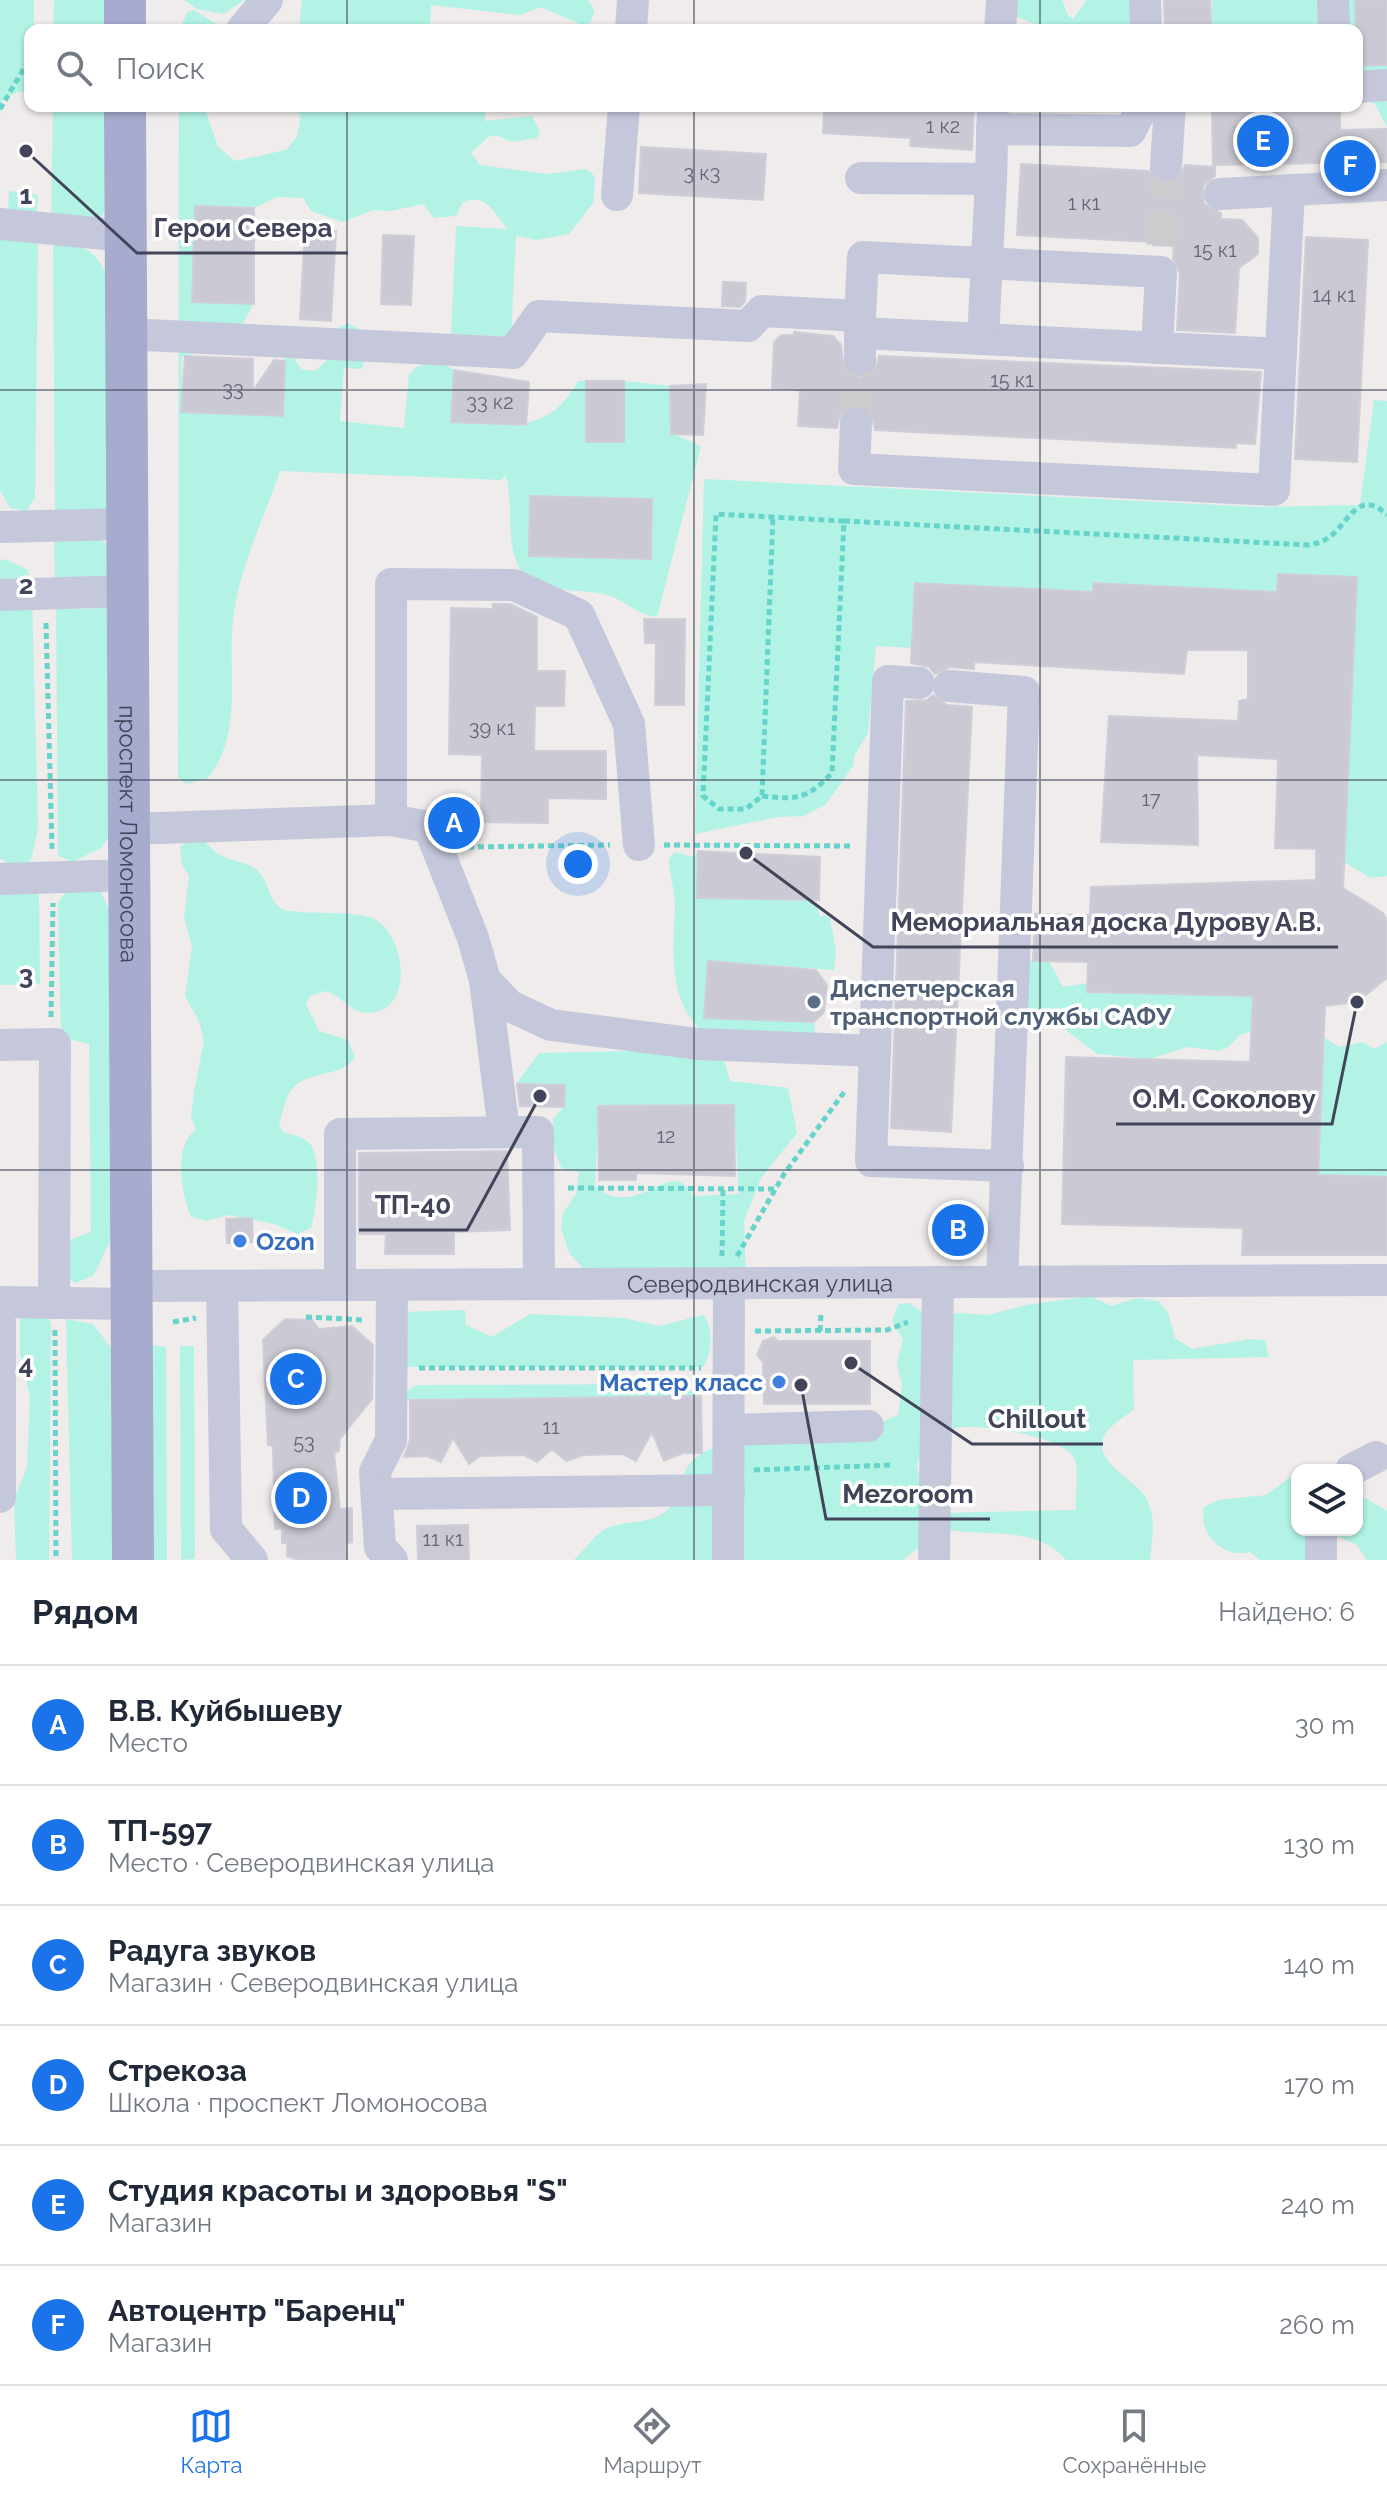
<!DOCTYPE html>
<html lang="ru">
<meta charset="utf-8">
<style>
body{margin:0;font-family:Raleway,sans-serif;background:#f2f2f3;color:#1f2937}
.controls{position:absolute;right:24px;bottom:24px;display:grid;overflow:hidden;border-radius:16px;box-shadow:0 2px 6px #0004}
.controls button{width:72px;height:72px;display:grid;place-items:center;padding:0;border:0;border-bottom:2px solid #e0e1e3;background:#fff;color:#1f2937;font:40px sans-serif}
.you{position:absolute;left:578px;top:864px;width:28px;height:28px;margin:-20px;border:6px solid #fff;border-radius:50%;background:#1a73e8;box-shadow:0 0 0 12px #1a73e833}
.badge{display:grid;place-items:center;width:52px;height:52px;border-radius:50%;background:#1a73e8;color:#fff;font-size:26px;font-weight:700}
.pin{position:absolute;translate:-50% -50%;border:4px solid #fff;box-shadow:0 2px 8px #0006}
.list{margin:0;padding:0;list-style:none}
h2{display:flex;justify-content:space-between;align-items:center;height:104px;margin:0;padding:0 32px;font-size:34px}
h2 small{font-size:26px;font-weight:400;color:#747a83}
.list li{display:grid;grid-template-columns:52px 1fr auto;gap:24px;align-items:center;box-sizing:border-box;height:120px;padding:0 32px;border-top:2px solid #e0e1e3}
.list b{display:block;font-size:30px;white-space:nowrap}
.list p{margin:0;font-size:26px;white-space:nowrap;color:#747a83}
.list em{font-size:26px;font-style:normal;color:#747a83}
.icon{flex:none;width:44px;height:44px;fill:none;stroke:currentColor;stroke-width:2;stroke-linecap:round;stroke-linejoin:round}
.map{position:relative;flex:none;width:1387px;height:1560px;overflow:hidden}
.search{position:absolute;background:#fff;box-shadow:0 2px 6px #0004;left:24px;right:24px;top:24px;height:88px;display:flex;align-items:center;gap:20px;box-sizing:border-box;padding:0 28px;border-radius:16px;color:#747a83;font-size:30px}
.sheet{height:824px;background:#fff}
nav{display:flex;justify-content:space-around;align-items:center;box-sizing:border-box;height:112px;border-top:2px solid #e0e1e3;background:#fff;font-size:22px;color:#747a83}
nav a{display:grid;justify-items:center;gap:4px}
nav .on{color:#1a73e8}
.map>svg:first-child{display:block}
.green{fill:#b2f3e6;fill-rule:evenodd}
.building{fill:#cbcad4;stroke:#cfced8;stroke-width:2}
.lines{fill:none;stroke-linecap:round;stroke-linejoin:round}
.minor-tunnel{stroke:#cccbce;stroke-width:32;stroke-dasharray:32 16;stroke-linecap:butt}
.path{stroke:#67d4cb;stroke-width:5;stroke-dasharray:6 4;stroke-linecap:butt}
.minor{stroke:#c5c8db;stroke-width:32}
.major{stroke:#a7abce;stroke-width:42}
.grid{fill:none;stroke:#42455a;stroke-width:2;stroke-opacity:0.55}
.service-dot{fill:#5c6f8a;stroke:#fff;stroke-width:3}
.shop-dot{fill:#3f7fe0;stroke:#fff;stroke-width:3}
.labels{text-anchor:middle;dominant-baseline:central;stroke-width:7;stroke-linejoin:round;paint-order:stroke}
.number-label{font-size:20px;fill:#646678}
.street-label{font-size:24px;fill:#42455a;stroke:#fff}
.service-label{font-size:24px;font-weight:bold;fill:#4e5e75;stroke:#fff;text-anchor:start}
.shop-label{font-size:24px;font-weight:bold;fill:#366cbe;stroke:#fff;text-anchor:start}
.grid-label{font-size:26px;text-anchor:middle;font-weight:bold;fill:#42455a;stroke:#fff;stroke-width:7;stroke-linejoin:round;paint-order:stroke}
.leader{fill:none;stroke:#42455a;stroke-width:3}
.callout-dot{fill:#42455a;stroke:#fff;stroke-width:3}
.callout-label{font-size:26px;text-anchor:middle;font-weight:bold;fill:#42455a;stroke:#fff;stroke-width:7;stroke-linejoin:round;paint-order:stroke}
</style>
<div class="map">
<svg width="1387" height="1560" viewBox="0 0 1387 1560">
<rect width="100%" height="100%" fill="#efeceb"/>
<!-- green -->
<g class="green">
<path d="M0,0H34V30H30V101L22,91L3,98L0,115Z"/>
<path d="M54,0H105V30H53Z"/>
<path d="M184,0H244L224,14L197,9Z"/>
<path d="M302,0H588L595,11L590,23L582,25L541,7L520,15L431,5L430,30H299Z"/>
<path d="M1006,0H1062L1067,14L1073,19L1087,0H1139L1138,30H1038L1035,24L1009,14Z"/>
<path d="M1212,0H1355V30H1211Z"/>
<path d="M194,10L218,25L240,24L247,30H179L187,13Z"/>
<path d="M1387,65V127L1375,104L1357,97V66Z"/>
<path d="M53,106H106L107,207L98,222H51Z"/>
<path d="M179,106H204L218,147L235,161L286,150L297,137L301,115L286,106H485V121L532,116L540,131L537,138L512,142L496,135L488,137L471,153L480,165L547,174L585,169L592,173L595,180L593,203L569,234L537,240L516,236L511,337L451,334L456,226L508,229C494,214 487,192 463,202L456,216L434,218L423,204L391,211L373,210L342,222L311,211L303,198L277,197L254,208L195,207L192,302L253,304C238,339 217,346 182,357L181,412L282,416L285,345L301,369L315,371L326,361L334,330L348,323L360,330L369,351L362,369L344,368L340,421L404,428L409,374L416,367L438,360L454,370L451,421C507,424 547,437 578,381H586L624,442V381L670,386L671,433L701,446L657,617C637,615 625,599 603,594C585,590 566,592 548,587C496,575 517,514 506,476L501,480L280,471C265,515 243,561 235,606C224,663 247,731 207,779L186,784L178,777Z"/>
<path d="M9,191L38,195L36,219L8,212Z"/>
<path d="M0,232L38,244L35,498L26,511L10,508L0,490Z"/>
<path d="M53,244C86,246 92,247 108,277L106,512L55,516Z"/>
<path d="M1374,400L1387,401V876L1371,878L1344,862L1356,577L1278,574L1277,592L1094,583L1093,592L915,583L913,648L876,646L868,733L854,756L853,766L826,804L804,816L778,817L695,834L704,479L1260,507L1360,505Z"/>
<path d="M54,538L97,539L107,544V575L102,579L55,583Z"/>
<path d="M6,559L28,570L32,596L38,828L31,860C18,867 11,867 0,858V561Z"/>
<path d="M106,608L109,612L108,838L101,848L72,862L58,855L56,609Z"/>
<path d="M198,838C208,842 213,852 222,856C235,863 249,861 260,873C269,884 269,901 282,909C291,915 351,910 372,918C406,932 416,1012 368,1013C351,1013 342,996 326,991L310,996L306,1004L319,1031L348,1040L355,1057C343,1079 305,1068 290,1092C284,1101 283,1114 279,1123L282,1132C291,1134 305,1137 311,1145C322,1160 316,1212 311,1228L297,1234L274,1224L229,1215L206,1221L191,1217C182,1195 172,1146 196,1130L191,1117L194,1091L204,1041L199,1021L185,996L192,946L184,917L189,876L182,864L180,846Z"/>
<path d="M698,851L697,898L810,901L817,907L820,917L825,915L830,918L836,951L834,970L709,961L705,1018L814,1022L816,1040L701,1030C668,1000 673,949 675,909C676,892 669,876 669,859L675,852L693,857Z"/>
<path d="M0,887L29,888L39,895L40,984L0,985Z"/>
<path d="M99,887L110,912L113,1235L94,1275L76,1283L67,1278L66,1241L91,1232L89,1044L61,1037L58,902L67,890Z"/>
<path d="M1025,961H1049L1063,987L1087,983L1088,992L1273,996L1252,1031L1240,1035L1228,1047L1219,1051L1187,1047L1150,1059L1097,1054L1061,1026L1023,1018Z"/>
<path d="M1322,1036L1339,1047L1362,1042L1374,1049L1387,1042V1177L1318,1175Z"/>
<path d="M673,1050L724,1060L730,1081L788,1088L797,1133L761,1178L744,1221L746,1277L584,1269L569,1253L561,1228L563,1213L576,1194L579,1172L562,1169L553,1147V1118L564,1107V1085L516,1084L539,1053ZM734,1105L739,1194L693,1196C671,1153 641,1222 595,1187L599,1106Z"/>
<path d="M1090,1296L1111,1306L1137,1298L1158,1301L1168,1312L1175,1338L1192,1349L1250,1339L1265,1340L1269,1357L1133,1360L1134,1409C1125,1417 1110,1425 1105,1434C1089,1461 1137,1480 1146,1498C1157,1520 1152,1537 1150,1560H1066C1036,1525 990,1537 950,1530L939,1513L1076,1510C1075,1496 1079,1473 1075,1460C1067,1436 978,1423 955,1428C943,1431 932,1438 923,1445L917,1465L922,1493L920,1546L903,1560H574C583,1552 595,1534 605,1529C624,1520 649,1525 665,1512C694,1487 666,1468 717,1446L872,1426L898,1415L902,1385L897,1363L903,1340L892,1320L899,1304L909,1303L930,1317L959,1313L988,1315L1026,1305Z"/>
<path d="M465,1310L466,1325L492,1337L530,1314L624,1318L659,1326L703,1315C714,1328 712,1354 703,1367H402L400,1312Z"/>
<path d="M20,1316L49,1318L51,1326L49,1560H16L14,1500L27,1467L30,1397L20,1352Z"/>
<path d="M66,1319L93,1324L114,1352L113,1560H72Z"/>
<path d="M152,1345L166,1347L167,1560H154Z"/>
<path d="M180,1346H194L195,1559L181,1560Z"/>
<path d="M679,1384L701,1396L401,1400L405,1392L416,1385Z"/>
<path d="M1297,1472V1530H1308L1305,1560H1260L1250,1552C1224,1559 1198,1535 1204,1507L1218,1500L1266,1495Z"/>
<path d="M1357,1498H1365L1387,1511V1560H1367L1357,1545L1337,1536L1335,1530H1357Z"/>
</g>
<!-- building -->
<g class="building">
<path d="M1164,0H1210L1211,30H1165Z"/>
<path d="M1355,0H1387V65L1357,66Z"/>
<path d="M824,106H974L972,150L910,146L911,138L823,133Z"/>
<path d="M1340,110V130L1387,129V162L1213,165L1212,112Z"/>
<path d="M641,147L766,154L763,200L639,193Z"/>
<path d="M1021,164L1148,171L1155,180L1166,184L1181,176L1185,165L1215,167V176L1203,186L1204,204L1221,213V219L1242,220L1258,238V254L1239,268L1235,333L1177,330L1180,273L1173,258L1174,246L1153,245V242L1017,235Z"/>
<path d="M195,206L254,208V304L192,302Z"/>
<path d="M305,229L336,231L331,321L300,319Z"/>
<path d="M383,235L414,236L411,305L381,304Z"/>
<path d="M1306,237L1368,240L1357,462L1295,459Z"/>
<path d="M723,282L746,283L745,301L740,307L722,306Z"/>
<path d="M794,332L833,336L841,345L844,369L859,378L876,369L879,356L1261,372L1255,444L1236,443V448L875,430L872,415L856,405L840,413L837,428L798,426L800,390L772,388L774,342L781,335H794Z"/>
<path d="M185,356L253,359V391L274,360L285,361L283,416L181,412Z"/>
<path d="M454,370L529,382L526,425L451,422Z"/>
<rect x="586" y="381" width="38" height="61"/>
<path d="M706,384L703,435L671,434L670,386Z"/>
<path d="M530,496L652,499L651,559L529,556Z"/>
<path d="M1278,574L1357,577L1343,888L1383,913L1387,920V978L1357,1002L1325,1006L1318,1175L1387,1177V1255H1242L1243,1228L1062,1224L1066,1057L1250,1062L1253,996L1087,992L1088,962L1033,961L1035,914L1090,915L1091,887L1316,880V849L1275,848L1278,759L1197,755L1198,845L1101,842L1109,716L1238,721L1239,701L1248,699V650H1187L1184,674L974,662V669L950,667L935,674L929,667L911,663L915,583L1093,592V583L1277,592Z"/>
<path d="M493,604H510L537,617V671H565L564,706H535L534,751H606V799L548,798V823L481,822L482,755L449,754L451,608L493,609Z"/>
<path d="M644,619H685L684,705H655L656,643H645Z"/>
<path d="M933,695L947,705L972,707L951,1132L891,1128L906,701L927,700Z"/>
<path d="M698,851L820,857L819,900L697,898Z"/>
<path d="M708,961L816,970L827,985L824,1012L814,1022L704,1018Z"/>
<path d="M517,1084L565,1085L564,1107L520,1106Z"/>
<path d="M734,1105L735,1176L636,1173V1180H599L598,1106Z"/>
<path d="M507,1151L510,1230L454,1232V1254H385L386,1234H359V1153Z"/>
<path d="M947,1216L970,1217L969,1245L946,1244Z"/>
<path d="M252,1218L253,1242L227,1243L226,1219Z"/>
<path d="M285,1319L312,1320L319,1329L352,1326L373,1345L372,1399L340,1439L339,1451L334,1453L340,1509L352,1508V1542L346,1544L347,1560H299L287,1556V1543H282V1529H275L273,1446L268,1445L263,1340Z"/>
<path d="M774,1337L778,1341H870V1404H764L763,1362L757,1355L763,1341Z"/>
<path d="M701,1396L702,1453H683L664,1461L652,1432L636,1461L623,1454L584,1455L566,1461L552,1449L537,1462L524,1455L480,1456L469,1464L453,1438L441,1462L427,1456L404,1457L410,1440V1400Z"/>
<path d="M468,1525L469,1560H418L417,1526Z"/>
</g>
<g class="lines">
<!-- minor-tunnel -->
<g class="minor-tunnel">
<path d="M1162,245L1166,165"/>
<path d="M856,424L860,359"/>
</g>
<!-- path -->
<g class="path">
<path d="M0,109L30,58"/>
<path d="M844,521L1309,545C1318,543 1325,541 1332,535C1349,521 1360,488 1387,515"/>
<path d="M46,623L52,849"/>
<path d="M762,796C797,800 807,799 832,773L844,521L716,514L703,796L719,809H746L762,796L773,516"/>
<path d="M664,845L854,846"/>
<path d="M468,847L610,845"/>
<path d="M51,1017L53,903"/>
<path d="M568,1188L775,1189"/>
<path d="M722,1256L723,1189"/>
<path d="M737,1256L784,1174L845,1091"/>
<path d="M306,1317L364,1320"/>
<path d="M173,1322L196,1318"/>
<path d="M55,1330L56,1560"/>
<path d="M755,1331L887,1330L908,1322"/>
<path d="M820,1331L821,1312"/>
<path d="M419,1368H701"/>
<path d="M754,1470L893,1465"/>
</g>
<!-- minor -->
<g class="minor">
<path d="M1145,0L1146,30"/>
<path d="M1333,0L1334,30"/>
<path d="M242,30L267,0"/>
<path d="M631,30L633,0"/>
<path d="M1000,30L1002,0"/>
<path d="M1357,87L1387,85"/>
<path d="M992,129L1130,131L1143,106"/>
<path d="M1166,165L1170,106"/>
<path d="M861,178L991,179L993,106"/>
<path d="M1220,194L1387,185"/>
<path d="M617,195L624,106"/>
<path d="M0,224L126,236"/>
<path d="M860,316L863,257L1161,272L1157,348"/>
<path d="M861,333L1281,354"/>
<path d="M126,334L513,353L539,316L748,326L762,311L860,316V359"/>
<path d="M983,339L991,179"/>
<path d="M856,424L854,469L1274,490L1289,190"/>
<path d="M0,527L127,524"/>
<path d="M0,595L128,591"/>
<path d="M919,683L888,681L871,1161L1008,1166"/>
<path d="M949,686L1024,692L1002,1282"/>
<path d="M391,820V584L514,585L579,615L629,724L639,845"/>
<path d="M129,829L391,820L429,827L473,938L485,980L510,1006L551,1025L698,1044L875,1051"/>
<path d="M0,879L130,875"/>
<path d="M485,980L504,1131"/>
<path d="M0,1045L55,1044L54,1303"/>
<path d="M340,1285V1134L538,1132L539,1284"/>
<path d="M392,1285L391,1440L375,1472L380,1547L392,1560"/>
<path id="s1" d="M132,1286L1387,1280"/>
<path d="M222,1286L226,1529L252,1560"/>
<path d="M0,1302L132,1304"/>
<path d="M0,1323V1497"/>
<path d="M729,1430L868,1426"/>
<path d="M1351,1470L1376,1457"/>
<path d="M377,1494L729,1490"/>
<path d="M1321,1530V1560"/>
<path d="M728,1560L729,1283"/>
<path d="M934,1560L938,1282"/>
</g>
<!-- major -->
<g class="major">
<path d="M125,0V30"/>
<path id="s2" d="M125,106L133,1560"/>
</g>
</g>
<!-- grid -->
<path class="grid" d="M347,0V30M694,0V30M1040,0V30M347,106V1560M694,106V1560M1040,106V1560M0,390H1387M0,780H1387M0,1170H1387"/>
<!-- markers -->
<circle class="service-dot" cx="814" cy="1002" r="8"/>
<g class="shop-dot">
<circle cx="240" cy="1241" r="8"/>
<circle cx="779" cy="1382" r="8"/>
</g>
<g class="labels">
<!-- number labels -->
<g class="number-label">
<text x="943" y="126">1 к2</text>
<text x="702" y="173">3 к3</text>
<text x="1084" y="203">1 к1</text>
<text x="1215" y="250">15 к1</text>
<text x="1334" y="295">14 к1</text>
<text x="1012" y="380">15 к1</text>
<text x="233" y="389">33</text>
<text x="490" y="402">33 к2</text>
<text x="492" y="728">39 к1</text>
<text x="1151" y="799">17</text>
<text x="666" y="1136">12</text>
<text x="551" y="1427">11</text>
<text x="304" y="1442">53</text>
<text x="443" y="1539">11 к1</text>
</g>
<!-- street labels -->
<g class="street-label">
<text stroke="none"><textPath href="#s2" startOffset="728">проспект Ломоносова</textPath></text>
<text stroke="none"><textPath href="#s1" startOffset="628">Северодвинская улица</textPath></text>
</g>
<!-- service labels -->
<g class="service-label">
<text x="830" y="988">Диспетчерская<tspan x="830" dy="28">транспортной службы САФУ</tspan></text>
</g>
<!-- shop labels -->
<g class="shop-label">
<text x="256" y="1241">Ozon</text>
<text x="763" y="1382" text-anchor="end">Мастер класс</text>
</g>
</g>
<g class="grid-label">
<text x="26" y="204">1</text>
<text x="26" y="594">2</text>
<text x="26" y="984">3</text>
<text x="26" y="1374">4</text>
</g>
<!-- callouts -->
<path class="leader" d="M26 151L137 253H348M746 853L873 947H1338M1357 1002L1332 1124H1116M540 1096L467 1230H359M851 1363L972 1444H1103M801 1385L826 1519H990"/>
<g class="callout-dot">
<circle cx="26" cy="151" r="8"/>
<circle cx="746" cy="853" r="8"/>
<circle cx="1357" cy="1002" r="8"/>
<circle cx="540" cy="1096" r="8"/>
<circle cx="851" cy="1363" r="8"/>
<circle cx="801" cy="1385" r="8"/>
</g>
<g class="callout-label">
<text x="243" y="237">Герои Севера</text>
<text x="1106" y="931">Мемориальная доска Дурову А.В.</text>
<text x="1224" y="1108">О.М. Соколову</text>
<text x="413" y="1214">ТП-40</text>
<text x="1037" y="1428">Chillout</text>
<text x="908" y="1503">Mezoroom</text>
</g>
</svg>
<div class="controls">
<button><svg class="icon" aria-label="layers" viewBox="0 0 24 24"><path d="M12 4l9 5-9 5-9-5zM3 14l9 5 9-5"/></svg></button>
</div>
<div class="you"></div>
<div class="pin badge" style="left:454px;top:823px">A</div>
<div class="pin badge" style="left:958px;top:1230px">B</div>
<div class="pin badge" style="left:296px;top:1379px">C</div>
<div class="pin badge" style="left:301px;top:1498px">D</div>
<div class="pin badge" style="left:1263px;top:141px">E</div>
<div class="pin badge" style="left:1350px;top:166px">F</div>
<div class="search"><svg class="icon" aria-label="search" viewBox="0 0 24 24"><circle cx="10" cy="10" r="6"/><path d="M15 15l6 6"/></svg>Поиск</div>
</div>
<section class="sheet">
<h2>Рядом<small>Найдено: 6</small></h2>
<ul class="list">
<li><span class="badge">A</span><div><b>В.В. Куйбышеву</b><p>Место</p></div><em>30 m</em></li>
<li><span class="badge">B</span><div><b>ТП-597</b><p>Место · Северодвинская улица</p></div><em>130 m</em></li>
<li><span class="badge">C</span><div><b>Радуга звуков</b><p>Магазин · Северодвинская улица</p></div><em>140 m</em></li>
<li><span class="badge">D</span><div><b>Стрекоза</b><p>Школа · проспект Ломоносова</p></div><em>170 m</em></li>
<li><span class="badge">E</span><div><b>Студия красоты и здоровья &quot;S&quot;</b><p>Магазин</p></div><em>240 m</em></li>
<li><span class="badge">F</span><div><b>Автоцентр &quot;Баренц&quot;</b><p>Магазин</p></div><em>260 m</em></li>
</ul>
</section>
<nav>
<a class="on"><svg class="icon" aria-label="map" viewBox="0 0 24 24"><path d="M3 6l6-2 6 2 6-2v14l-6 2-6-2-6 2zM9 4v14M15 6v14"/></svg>Карта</a>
<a><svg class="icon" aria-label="directions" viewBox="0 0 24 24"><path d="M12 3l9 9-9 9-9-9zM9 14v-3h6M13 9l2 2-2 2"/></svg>Маршрут</a>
<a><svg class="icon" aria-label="saved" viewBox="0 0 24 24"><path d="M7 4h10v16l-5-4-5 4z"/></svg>Сохранённые</a>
</nav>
